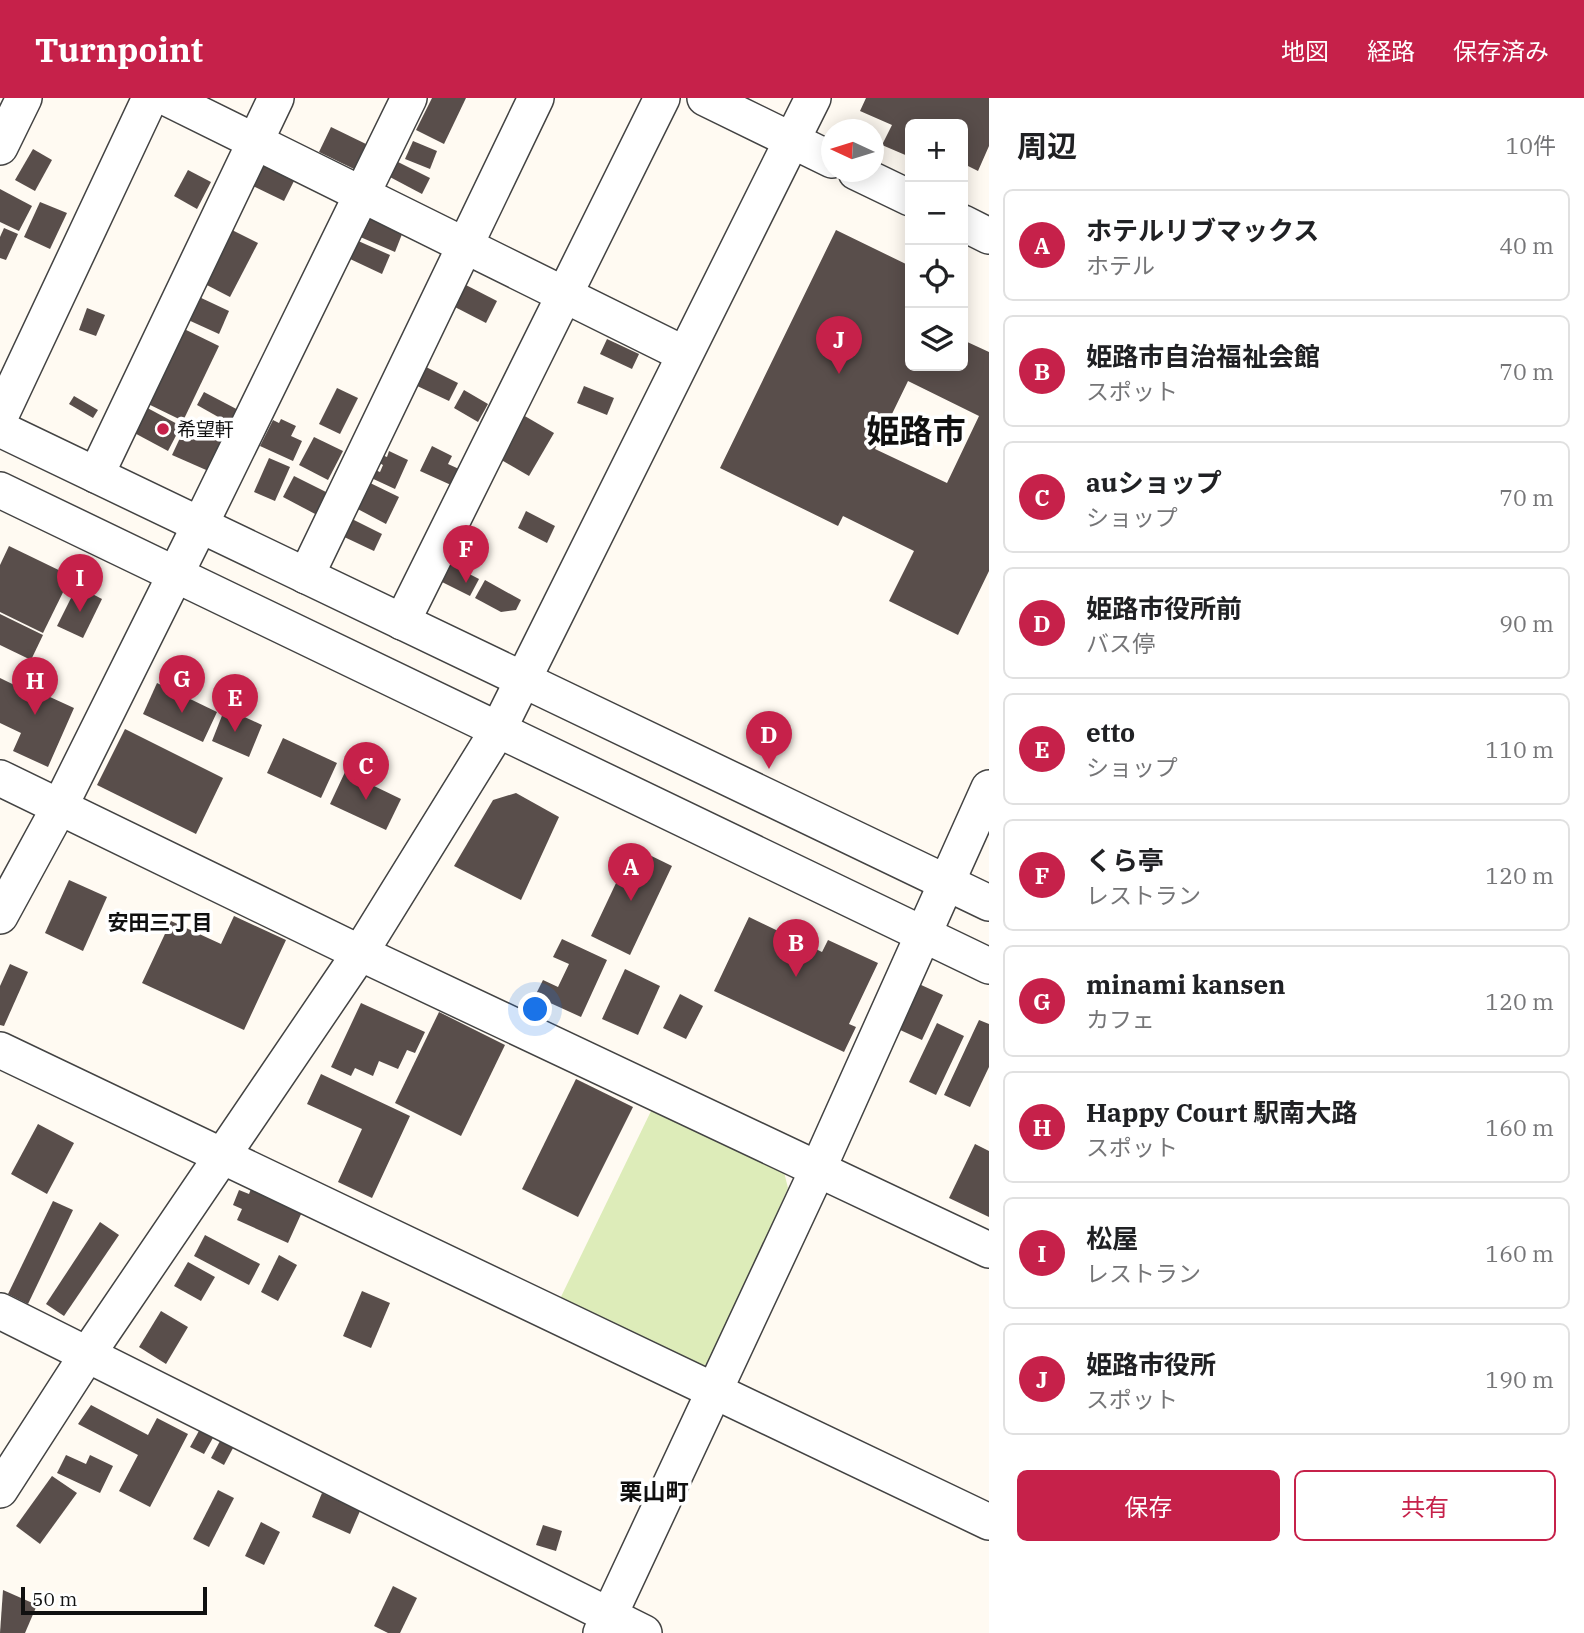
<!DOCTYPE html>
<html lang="ja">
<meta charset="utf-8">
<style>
body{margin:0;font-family:"IBM Plex Serif","Noto Sans JP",serif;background:#f2f2f2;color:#202124}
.controls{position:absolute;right:21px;top:21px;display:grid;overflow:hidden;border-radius:10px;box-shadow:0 4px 18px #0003}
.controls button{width:63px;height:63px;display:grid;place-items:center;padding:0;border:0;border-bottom:2px solid #e0e0e0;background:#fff;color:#202124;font:35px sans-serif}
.compass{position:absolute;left:821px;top:21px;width:63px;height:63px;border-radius:50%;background:#fff;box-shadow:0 4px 18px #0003;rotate:274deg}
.scale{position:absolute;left:21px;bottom:18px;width:186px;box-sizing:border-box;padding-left:7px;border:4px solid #101010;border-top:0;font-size:19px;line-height:24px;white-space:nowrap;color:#101010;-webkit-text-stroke:5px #fff;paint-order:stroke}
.you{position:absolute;left:536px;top:912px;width:24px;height:24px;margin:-18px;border:5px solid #fff;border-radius:50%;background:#1a73e8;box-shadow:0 0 0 10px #1a73e833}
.badge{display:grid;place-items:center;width:46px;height:46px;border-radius:50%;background:#c6214a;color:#fff;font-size:23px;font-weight:700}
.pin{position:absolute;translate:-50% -58px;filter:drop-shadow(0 2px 4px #0008)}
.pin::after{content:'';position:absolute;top:37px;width:24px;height:21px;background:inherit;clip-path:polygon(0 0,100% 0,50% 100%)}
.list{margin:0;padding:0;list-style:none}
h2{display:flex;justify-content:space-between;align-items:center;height:91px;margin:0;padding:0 28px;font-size:30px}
h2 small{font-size:23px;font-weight:400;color:#757577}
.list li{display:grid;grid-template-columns:46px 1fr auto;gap:21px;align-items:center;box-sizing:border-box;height:112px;margin:0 14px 14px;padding:0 14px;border:2px solid #e0e0e0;border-radius:10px}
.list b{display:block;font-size:26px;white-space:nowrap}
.list p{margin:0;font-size:23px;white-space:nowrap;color:#757577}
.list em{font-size:23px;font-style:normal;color:#757577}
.actions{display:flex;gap:14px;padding:21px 28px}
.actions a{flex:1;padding:16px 0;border:2px solid #c6214a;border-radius:10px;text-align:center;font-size:24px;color:#c6214a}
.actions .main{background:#c6214a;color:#fff}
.icon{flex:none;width:38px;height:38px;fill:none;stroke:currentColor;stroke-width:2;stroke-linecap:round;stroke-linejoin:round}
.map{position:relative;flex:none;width:989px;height:1535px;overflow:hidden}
header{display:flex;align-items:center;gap:42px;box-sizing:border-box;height:98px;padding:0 35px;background:#c6214a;color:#fff}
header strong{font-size:33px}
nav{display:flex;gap:38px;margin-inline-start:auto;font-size:24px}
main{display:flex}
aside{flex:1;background:#fff}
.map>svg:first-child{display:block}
.green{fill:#ddecb9}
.building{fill:#594e4b;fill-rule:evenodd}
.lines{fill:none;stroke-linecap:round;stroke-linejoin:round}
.minor-casing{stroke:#434343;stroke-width:38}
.minor{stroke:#fff;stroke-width:35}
.poi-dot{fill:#c6214a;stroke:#fff;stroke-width:2.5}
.labels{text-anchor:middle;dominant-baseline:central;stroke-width:7;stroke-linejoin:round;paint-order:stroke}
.poi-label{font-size:19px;fill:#101010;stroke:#fff;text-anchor:start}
.neighbourhood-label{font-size:21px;font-weight:bold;fill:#101010;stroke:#fff}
.quarter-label{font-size:23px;font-weight:bold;fill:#101010;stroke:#fff}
.town-label{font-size:33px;font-weight:bold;fill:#101010;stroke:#fff}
</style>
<header>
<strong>Turnpoint</strong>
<nav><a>地図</a><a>経路</a><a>保存済み</a></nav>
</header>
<main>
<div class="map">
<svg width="989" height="1535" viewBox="0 0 989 1535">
<rect width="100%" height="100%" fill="#fffaf2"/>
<!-- green -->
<path class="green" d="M652,1011L784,1074L788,1090L711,1264L694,1272L558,1205Z"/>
<!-- building -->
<g class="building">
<path d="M432,0H466L444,46L416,32Z"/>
<path d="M866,0H989V48L978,73L966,67L963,73V26H910V59L882,47L892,27L860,13Z"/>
<path d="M331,29L366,46L354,71L319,54Z"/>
<path d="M413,43L437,53L430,71L405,61Z"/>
<path d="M33,51L52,62L35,93L15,82Z"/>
<path d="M396,63L430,80L422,96L388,78Z"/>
<path d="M262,64L295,81L284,103L251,87Z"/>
<path d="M188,72L211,84L197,111L174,98Z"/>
<path d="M0,91L32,108L19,133L0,124Z"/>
<path d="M40,104L67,115L50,151L24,139Z"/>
<path d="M367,115L404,131L395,154L358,138Z"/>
<path d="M4,130L18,136L6,162L0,160V139Z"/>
<path d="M228,130L258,145L230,199L201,184Z"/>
<path d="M836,132L910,168V268H963V242L989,254V473L958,537L889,503L914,453L843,418L838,428L720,370ZM908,283L979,318L947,385L875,351Z"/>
<path d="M356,142L390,157L382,176L348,160Z"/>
<path d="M462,185L497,203L486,225L451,207Z"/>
<path d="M197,198L229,213L219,236L186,221Z"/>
<path d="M87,210L105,217L96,238L79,232Z"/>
<path d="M178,228L219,248L183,323L142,303Z"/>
<path d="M607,241L639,256L632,271L600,256Z"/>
<path d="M422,267L458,285L449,303L413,286Z"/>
<path d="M584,288L614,300L607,317L577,305Z"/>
<path d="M337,290L358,300L340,336L319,326Z"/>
<path d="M464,292L488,306L478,324L454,310Z"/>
<path d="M204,294L244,315L236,329L197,307Z"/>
<path d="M74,298L98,312L93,320L69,306Z"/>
<path d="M140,306L181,328L168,353L127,331Z"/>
<path d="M523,317L554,335L529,378L498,360Z"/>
<path d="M281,321L296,328L291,338L302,343L293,363L260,348L273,322L279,325Z"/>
<path d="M188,323L229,342L213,375L172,357Z"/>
<path d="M314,339L343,353L328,382L299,367Z"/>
<path d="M432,348L452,358L448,366L459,371L451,387L420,373Z"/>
<path d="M389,353L408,362L395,391L367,378L370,370L380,374L383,367L374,362L377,355L387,359Z"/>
<path d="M269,360L290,369L275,403L254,394Z"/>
<path d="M294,378L328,395L317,417L283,399Z"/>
<path d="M364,382L399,399L386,426L352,408Z"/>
<path d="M526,413L555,428L547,445L518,430Z"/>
<path d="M348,419L382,436L374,453L340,437Z"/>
<path d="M9,448L71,478L43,535L0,514V467Z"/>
<path d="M444,463L479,481L470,498L436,481Z"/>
<path d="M485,482L521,502L516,512L501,514L475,500Z"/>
<path d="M77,488L102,501L83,540L57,528Z"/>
<path d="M0,516L43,537L31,562L0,547Z"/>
<path d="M0,580L37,598L39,594L74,610L48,669L13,653L21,635L0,625Z"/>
<path d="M157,585L217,614L203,644L143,616Z"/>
<path d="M225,610L262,627L249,659L212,643Z"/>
<path d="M125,631L223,680L196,736L97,687Z"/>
<path d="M283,640L337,665L321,700L267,675Z"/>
<path d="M345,674L401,701L386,732L330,706Z"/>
<path d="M516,695L559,719L521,802L454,768L493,702Z"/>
<path d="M633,749L672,768L630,857L591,838Z"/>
<path d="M69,782L107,799L83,853L45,835Z"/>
<path d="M234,818L286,842L244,932L142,885L171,823L221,846Z"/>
<path d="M749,819L822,854L828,842L878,865L849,926L856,929L844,954L714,893Z"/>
<path d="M562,841L607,862L581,919L535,898L543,882L558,889L569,866L553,859Z"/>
<path d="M10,866L28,874L4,928L0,927V888Z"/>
<path d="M625,871L660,888L638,937L602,921Z"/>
<path d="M919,886L943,897L922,942L898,931Z"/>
<path d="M680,896L703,908L686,941L663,930Z"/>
<path d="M361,905L425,934L415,955L407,952L398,971L379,963L373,978L355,970L351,978L331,969Z"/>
<path d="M439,914L505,947L461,1038L395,1005Z"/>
<path d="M979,922L989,926V969L970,1009L944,997Z"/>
<path d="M937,925L964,938L936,997L909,984Z"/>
<path d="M321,976L410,1018L372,1100L338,1084L362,1031L307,1006Z"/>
<path d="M576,981L633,1009L578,1119L522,1091Z"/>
<path d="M38,1026L74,1045L47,1096L11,1076Z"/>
<path d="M975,1046L989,1053V1119L949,1100Z"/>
<path d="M251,1091L302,1114L288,1145L237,1122L242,1111L233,1107L239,1092L249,1096Z"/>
<path d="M53,1103L73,1112L28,1206L8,1196Z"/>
<path d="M100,1124L119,1137L64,1218L46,1206Z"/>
<path d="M205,1137L260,1166L249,1187L194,1158Z"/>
<path d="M279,1157L297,1167L278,1203L261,1194Z"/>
<path d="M188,1164L215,1179L201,1203L174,1188Z"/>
<path d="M362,1193L390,1205L371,1250L343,1238Z"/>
<path d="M161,1213L188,1229L166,1266L139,1249Z"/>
<path d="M91,1307L148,1337L157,1320L188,1336L150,1409L119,1393L138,1357L78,1326Z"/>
<path d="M200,1331L214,1338L204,1356L190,1349Z"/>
<path d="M220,1343L233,1350L224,1367L211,1360Z"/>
<path d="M66,1357L86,1366L90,1357L113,1368L100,1395L57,1375Z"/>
<path d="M52,1378L77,1395L40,1446L16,1428Z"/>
<path d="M218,1392L234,1400L209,1449L193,1441Z"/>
<path d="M322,1395L360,1413L350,1436L312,1419Z"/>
<path d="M261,1424L280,1434L264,1467L245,1458Z"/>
<path d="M543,1427L562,1433L556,1453L536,1447Z"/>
<path d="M393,1488L417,1500L400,1535H388L374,1528Z"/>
<path d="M3,1492L37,1507L25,1535H0Z"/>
</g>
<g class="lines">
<defs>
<g id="minor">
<path d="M167,0L684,256"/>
<path d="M705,0L832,62"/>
<path d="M0,49L24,0"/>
<path d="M856,74L910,100"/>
<path d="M963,125L989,138"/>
<path d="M0,319L150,0"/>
<path d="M0,331L989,805"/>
<path d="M96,377L276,0"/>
<path d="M0,392L989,868"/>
<path d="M306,478L536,0"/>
<path d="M402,524L662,0"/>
<path d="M0,680L360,855L989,1152"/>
<path d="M0,818L60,708L200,427L409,0"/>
<path d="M0,952L989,1424"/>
<path d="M0,1213L644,1535"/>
<path d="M0,1392L87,1257L360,855L498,632L813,0"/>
<path d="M601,1535L818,1071L989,690"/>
</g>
</defs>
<!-- minor casing -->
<use href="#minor" class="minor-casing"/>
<!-- minor -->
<use href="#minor" class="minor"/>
</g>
<!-- markers -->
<circle class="poi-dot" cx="163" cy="331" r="7"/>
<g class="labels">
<!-- poi labels -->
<g class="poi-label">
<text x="177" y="331">希望軒</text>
</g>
<!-- neighbourhood labels -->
<g class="neighbourhood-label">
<text x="160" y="824">安田三丁目</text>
</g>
<!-- quarter labels -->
<g class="quarter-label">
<text x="654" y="1393">栗山町</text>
</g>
<!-- town labels -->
<g class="town-label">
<text x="916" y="332">姫路市</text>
</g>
</g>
</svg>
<div class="controls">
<button>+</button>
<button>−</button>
<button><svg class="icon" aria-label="locate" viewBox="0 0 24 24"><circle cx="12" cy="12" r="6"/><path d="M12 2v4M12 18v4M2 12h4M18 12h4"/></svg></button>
<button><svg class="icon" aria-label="layers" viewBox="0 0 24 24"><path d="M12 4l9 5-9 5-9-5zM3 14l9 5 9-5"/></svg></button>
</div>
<svg class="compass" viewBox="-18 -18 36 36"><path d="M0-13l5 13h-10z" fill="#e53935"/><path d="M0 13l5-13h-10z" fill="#757577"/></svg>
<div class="scale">50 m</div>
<div class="you"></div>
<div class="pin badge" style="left:631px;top:803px">A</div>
<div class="pin badge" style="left:796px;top:879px">B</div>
<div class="pin badge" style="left:366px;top:702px">C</div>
<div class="pin badge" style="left:769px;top:671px">D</div>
<div class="pin badge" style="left:235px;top:634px">E</div>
<div class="pin badge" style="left:466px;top:485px">F</div>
<div class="pin badge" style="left:182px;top:615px">G</div>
<div class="pin badge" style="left:35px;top:617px">H</div>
<div class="pin badge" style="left:80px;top:514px">I</div>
<div class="pin badge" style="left:839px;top:276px">J</div>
</div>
<aside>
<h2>周辺<small>10件</small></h2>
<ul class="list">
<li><span class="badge">A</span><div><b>ホテルリブマックス</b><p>ホテル</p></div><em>40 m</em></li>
<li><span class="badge">B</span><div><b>姫路市自治福祉会館</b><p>スポット</p></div><em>70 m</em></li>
<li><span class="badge">C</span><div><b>auショップ</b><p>ショップ</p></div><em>70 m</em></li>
<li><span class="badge">D</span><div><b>姫路市役所前</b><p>バス停</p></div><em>90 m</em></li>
<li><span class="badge">E</span><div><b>etto</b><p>ショップ</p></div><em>110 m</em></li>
<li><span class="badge">F</span><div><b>くら亭</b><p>レストラン</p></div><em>120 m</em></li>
<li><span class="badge">G</span><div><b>minami kansen</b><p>カフェ</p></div><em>120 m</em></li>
<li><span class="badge">H</span><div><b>Happy Court 駅南大路</b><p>スポット</p></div><em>160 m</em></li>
<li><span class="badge">I</span><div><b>松屋</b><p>レストラン</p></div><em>160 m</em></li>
<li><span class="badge">J</span><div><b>姫路市役所</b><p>スポット</p></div><em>190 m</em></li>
</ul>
<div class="actions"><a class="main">保存</a><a>共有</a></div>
</aside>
</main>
